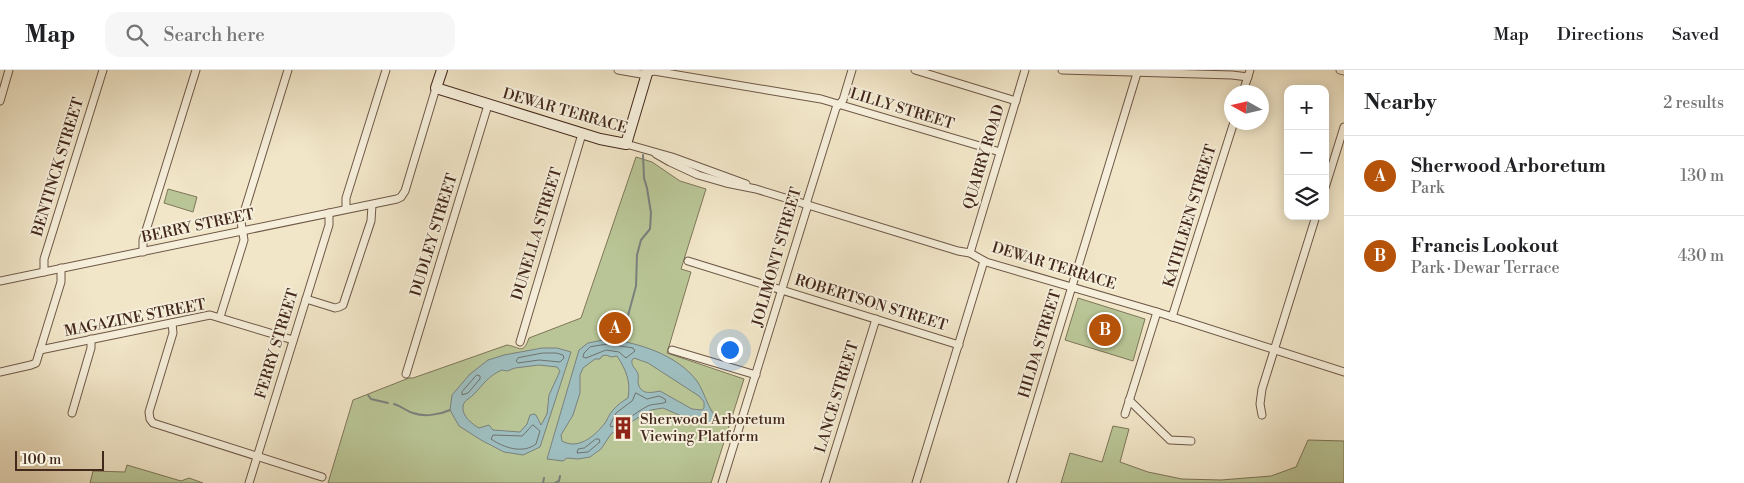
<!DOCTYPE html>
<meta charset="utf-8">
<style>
body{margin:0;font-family:"Libre Bodoni",serif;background:#f6f6f6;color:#202124}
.controls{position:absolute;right:15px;top:15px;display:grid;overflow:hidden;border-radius:10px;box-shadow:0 2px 12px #0003}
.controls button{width:45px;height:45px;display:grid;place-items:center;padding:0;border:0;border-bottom:1px solid #e0e0e0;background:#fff;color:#202124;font:25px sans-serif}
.compass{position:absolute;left:1224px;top:15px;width:45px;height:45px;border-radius:50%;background:#fff;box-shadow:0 2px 12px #0003;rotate:278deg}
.scale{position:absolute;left:15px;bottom:12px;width:89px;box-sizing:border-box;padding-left:5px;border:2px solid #43281c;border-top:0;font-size:14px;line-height:18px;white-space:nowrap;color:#43281c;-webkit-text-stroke:4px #f6efdb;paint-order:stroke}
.you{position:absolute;left:729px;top:279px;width:18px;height:18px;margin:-12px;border:4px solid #fff;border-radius:50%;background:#1a73e8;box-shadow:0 0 0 8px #1a73e833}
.badge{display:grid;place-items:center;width:32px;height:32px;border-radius:50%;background:#b45309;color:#fff;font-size:16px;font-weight:700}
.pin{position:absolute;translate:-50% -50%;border:2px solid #fff;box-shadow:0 1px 5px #0006}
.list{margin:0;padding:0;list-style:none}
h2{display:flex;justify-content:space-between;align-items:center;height:65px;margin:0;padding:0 20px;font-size:21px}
h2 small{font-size:16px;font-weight:400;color:#757577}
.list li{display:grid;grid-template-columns:32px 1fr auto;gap:15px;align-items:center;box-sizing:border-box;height:80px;padding:0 20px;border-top:1px solid #e0e0e0}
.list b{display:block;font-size:19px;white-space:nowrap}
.list p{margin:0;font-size:16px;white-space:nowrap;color:#757577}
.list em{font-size:16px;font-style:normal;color:#757577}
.icon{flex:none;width:28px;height:28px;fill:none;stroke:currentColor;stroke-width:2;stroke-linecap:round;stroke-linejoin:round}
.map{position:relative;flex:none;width:1344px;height:413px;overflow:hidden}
header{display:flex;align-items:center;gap:30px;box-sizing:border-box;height:70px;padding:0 25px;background:#fff;border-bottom:1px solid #e0e0e0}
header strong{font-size:24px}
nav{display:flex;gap:28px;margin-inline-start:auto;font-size:18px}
.search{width:350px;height:45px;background:#f6f6f6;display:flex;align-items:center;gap:12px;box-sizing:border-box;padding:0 18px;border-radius:15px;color:#757577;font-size:19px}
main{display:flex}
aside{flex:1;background:#fff}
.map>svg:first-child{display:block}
.green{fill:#b9c596;stroke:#7e7659}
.water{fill:#9ebdbe;stroke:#7a817d;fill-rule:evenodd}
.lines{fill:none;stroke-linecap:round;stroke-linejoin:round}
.shore{stroke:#70726d;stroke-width:1}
.stream{stroke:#7a817d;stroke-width:2}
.street-casing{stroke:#6e5847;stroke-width:9}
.secondary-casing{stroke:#43281c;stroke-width:12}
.street{stroke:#f6efdb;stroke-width:7}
.secondary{stroke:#f6efdb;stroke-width:10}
.labels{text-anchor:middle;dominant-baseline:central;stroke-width:4;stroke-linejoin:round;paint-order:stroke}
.street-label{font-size:15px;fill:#43281c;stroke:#f6efdb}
.poi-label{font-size:15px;fill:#43281c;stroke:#f6efdb;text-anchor:start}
</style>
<header>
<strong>Map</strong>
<div class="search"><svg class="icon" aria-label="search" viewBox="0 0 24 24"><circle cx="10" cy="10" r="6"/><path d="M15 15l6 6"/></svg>Search here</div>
<nav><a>Map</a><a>Directions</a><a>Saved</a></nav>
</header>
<main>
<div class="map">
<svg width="1344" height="413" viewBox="0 0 1344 413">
<rect width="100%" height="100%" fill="#f1e6c8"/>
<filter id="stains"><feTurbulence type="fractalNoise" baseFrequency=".004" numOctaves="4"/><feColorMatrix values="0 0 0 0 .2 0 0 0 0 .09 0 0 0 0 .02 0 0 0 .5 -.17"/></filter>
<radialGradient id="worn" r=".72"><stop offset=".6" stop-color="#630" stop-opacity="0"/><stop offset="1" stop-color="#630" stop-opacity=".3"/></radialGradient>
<!-- green -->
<g class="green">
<path d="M636,87L652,92L680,111L706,119L681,199L691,202L667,283L744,309L711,413H328L353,330L409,308H413L507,275C520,277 523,285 529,268L581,248Z"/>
<path d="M168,119L197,127L193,142L164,133Z"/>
<path d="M1078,228L1145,249L1133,291L1065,270Z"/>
<path d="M1113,356L1129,359L1120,392L1148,402L1182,409L1221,410L1271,406L1296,397L1308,370L1344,371V413H1061L1070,383L1102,392Z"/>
<path d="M127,395L181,411L189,408L203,413H90L93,401L125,402Z"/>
</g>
<!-- water -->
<g class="water">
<path d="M608,269C640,273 677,285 697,311C705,323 707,337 717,348L713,355L704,354L694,348H686L663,338L651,340L611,364L601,379L590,387L578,389L567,388L563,391L547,389L579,280L588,273ZM606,285L611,287L617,286C626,300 631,311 628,328C623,331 617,335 613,340C609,344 608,349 605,353C594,367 578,380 562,371L561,365L573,345L580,323V305L583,298L595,289H600L602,286ZM634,288L648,293L699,326L704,332V338L702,340L692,339L660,321C650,323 640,325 638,312C638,308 639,308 638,304C636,298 631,297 632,290Z"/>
<path d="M542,278H557L571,282L540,377L523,385L504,382L481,370L459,356L450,340L452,325L470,304L488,290L504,285ZM539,295L557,297L560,301L549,325L547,344L541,355L536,345L534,344L530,345L527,354L520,362L493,360L489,355L479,358C472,354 462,346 463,337C463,331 469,329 473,325C483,315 489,305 502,300L507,301L515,298Z"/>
</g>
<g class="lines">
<!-- shore -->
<g class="shore">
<path d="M608,274L633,278L635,281L626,288L619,282L606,280L586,288L583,287L584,283L590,277Z"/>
<path d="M543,283H556L563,285L564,288L560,292L539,290L518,293L516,291L518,288Z"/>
<path d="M477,305L480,306V309L468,323L462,325V322Z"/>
<path d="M636,323L647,329L659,326L665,329L666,332C660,335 652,333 646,337C636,342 621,356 611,357L610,355L616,343L632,331Z"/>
<path d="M533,355L540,361L536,374C523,384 504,378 491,369L493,365L522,366Z"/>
<path d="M596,369H599L600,372L588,382L577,383L578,379L584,378Z"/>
</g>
<!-- stream -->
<g class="stream">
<path d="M623,264L636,216L637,185L641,170L650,159L651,143L647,118L644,108L643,85"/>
<path d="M622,271L623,265"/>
<path d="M368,325L371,329L388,333"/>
<path d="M394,334C401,336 406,341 413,343C424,347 439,345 450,340"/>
<path d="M543,413L544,408"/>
<path d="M555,413L559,411L560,406"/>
</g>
<defs>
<g id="street">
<path d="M618,0L641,4L654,1L821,29L1000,82"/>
<path d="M915,0L1016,31"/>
<path d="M1062,0L1232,5L1248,7"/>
<path d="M1340,0L1344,1"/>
<path d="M1243,22L1250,0"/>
<path d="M0,31L9,0"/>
<path d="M626,74L672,87L746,114"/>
<path d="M656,84L670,92L698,105L726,113L756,119L958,181L970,183L986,192L1157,242L1344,302"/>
<path d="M1325,118L1344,57"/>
<path d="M346,139V128L386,0"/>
<path d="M143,182V170L196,0"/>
<path d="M970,183L1025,0"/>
<path d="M688,191L959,275"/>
<path d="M44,202V189L103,0"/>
<path d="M0,211L397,129L401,127L405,121L436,18"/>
<path d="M306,229L335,238L339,237L343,235L371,151L372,135"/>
<path d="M220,247L244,170L241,152L288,0"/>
<path d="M1172,247L1234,52"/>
<path d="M172,253L173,263L149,342L150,349L153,353L322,407"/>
<path d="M520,272L582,64"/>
<path d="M40,280L210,245L293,270"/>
<path d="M672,280L756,305"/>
<path d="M0,302L31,295L36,293L61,212V198"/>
<path d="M406,304L488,35"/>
<path d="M1129,330L1170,370L1191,371"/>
<path d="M72,343L91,278V269"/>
<path d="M1125,344L1157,242"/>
<path d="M1262,345L1260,334L1262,319L1316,146"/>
<path d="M249,413L329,155V143"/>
<path d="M722,413L807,138V131L836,38L843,30L852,0"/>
<path d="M825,413L876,249"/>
<path d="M916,413L984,191"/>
<path d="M1012,413L1138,0"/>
</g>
<path id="secondary" d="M442,0L436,18L600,69L626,74L648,0"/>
</defs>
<!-- street casing -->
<use href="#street" class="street-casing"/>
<!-- secondary casing -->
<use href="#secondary" class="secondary-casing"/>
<!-- street -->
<use href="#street" class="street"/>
<!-- secondary -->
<use href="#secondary" class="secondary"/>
</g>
<!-- icons -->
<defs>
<symbol id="building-bare" viewBox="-9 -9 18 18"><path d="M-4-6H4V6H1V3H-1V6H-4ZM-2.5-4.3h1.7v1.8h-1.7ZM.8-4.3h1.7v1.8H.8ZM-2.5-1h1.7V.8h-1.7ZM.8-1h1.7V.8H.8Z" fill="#8f2418" stroke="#f6efdb" stroke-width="2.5" paint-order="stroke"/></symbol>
</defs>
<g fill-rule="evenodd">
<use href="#building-bare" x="607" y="342" width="32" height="32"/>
</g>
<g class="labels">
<!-- street labels -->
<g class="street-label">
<text transform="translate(902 39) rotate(17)">LILLY STREET</text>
<text transform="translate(565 41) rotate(16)">DEWAR TERRACE</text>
<text transform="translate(984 87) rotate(-73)">QUARRY ROAD</text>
<text transform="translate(58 97) rotate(-73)">BENTINCK STREET</text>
<text transform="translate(1190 146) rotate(-73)">KATHLEEN STREET</text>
<text transform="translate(198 156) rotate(-12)">BERRY STREET</text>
<text transform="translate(537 164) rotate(-73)">DUNELLA STREET</text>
<text transform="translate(434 165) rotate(-73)">DUDLEY STREET</text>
<text transform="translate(777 187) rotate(-74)">JOLIMONT STREET</text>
<text transform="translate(1054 196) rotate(17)">DEWAR TERRACE</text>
<text transform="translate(871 233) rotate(17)">ROBERTSON STREET</text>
<text transform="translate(135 248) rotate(-11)">MAGAZINE STREET</text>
<text transform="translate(277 274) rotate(-73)">FERRY STREET</text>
<text transform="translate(1040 274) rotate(-73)">HILDA STREET</text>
<text transform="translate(837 327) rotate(-73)">LANCE STREET</text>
</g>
<!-- poi labels -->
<g class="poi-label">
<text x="640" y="349">Sherwood Arboretum<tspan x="640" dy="17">Viewing Platform</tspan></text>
</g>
</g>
<rect width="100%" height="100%" filter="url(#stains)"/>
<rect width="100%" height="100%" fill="url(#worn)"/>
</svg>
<div class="controls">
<button>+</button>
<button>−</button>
<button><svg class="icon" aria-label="layers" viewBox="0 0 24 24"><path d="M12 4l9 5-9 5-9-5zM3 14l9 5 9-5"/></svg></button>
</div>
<svg class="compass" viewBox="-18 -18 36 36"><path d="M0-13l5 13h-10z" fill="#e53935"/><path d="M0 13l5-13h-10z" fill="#757577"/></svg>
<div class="scale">100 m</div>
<div class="you"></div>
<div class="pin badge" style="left:615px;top:258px">A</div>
<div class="pin badge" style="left:1105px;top:260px">B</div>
</div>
<aside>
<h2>Nearby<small>2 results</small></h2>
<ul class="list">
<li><span class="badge">A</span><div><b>Sherwood Arboretum</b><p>Park</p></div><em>130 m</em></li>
<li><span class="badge">B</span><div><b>Francis Lookout</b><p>Park · Dewar Terrace</p></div><em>430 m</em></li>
</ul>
</aside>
</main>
